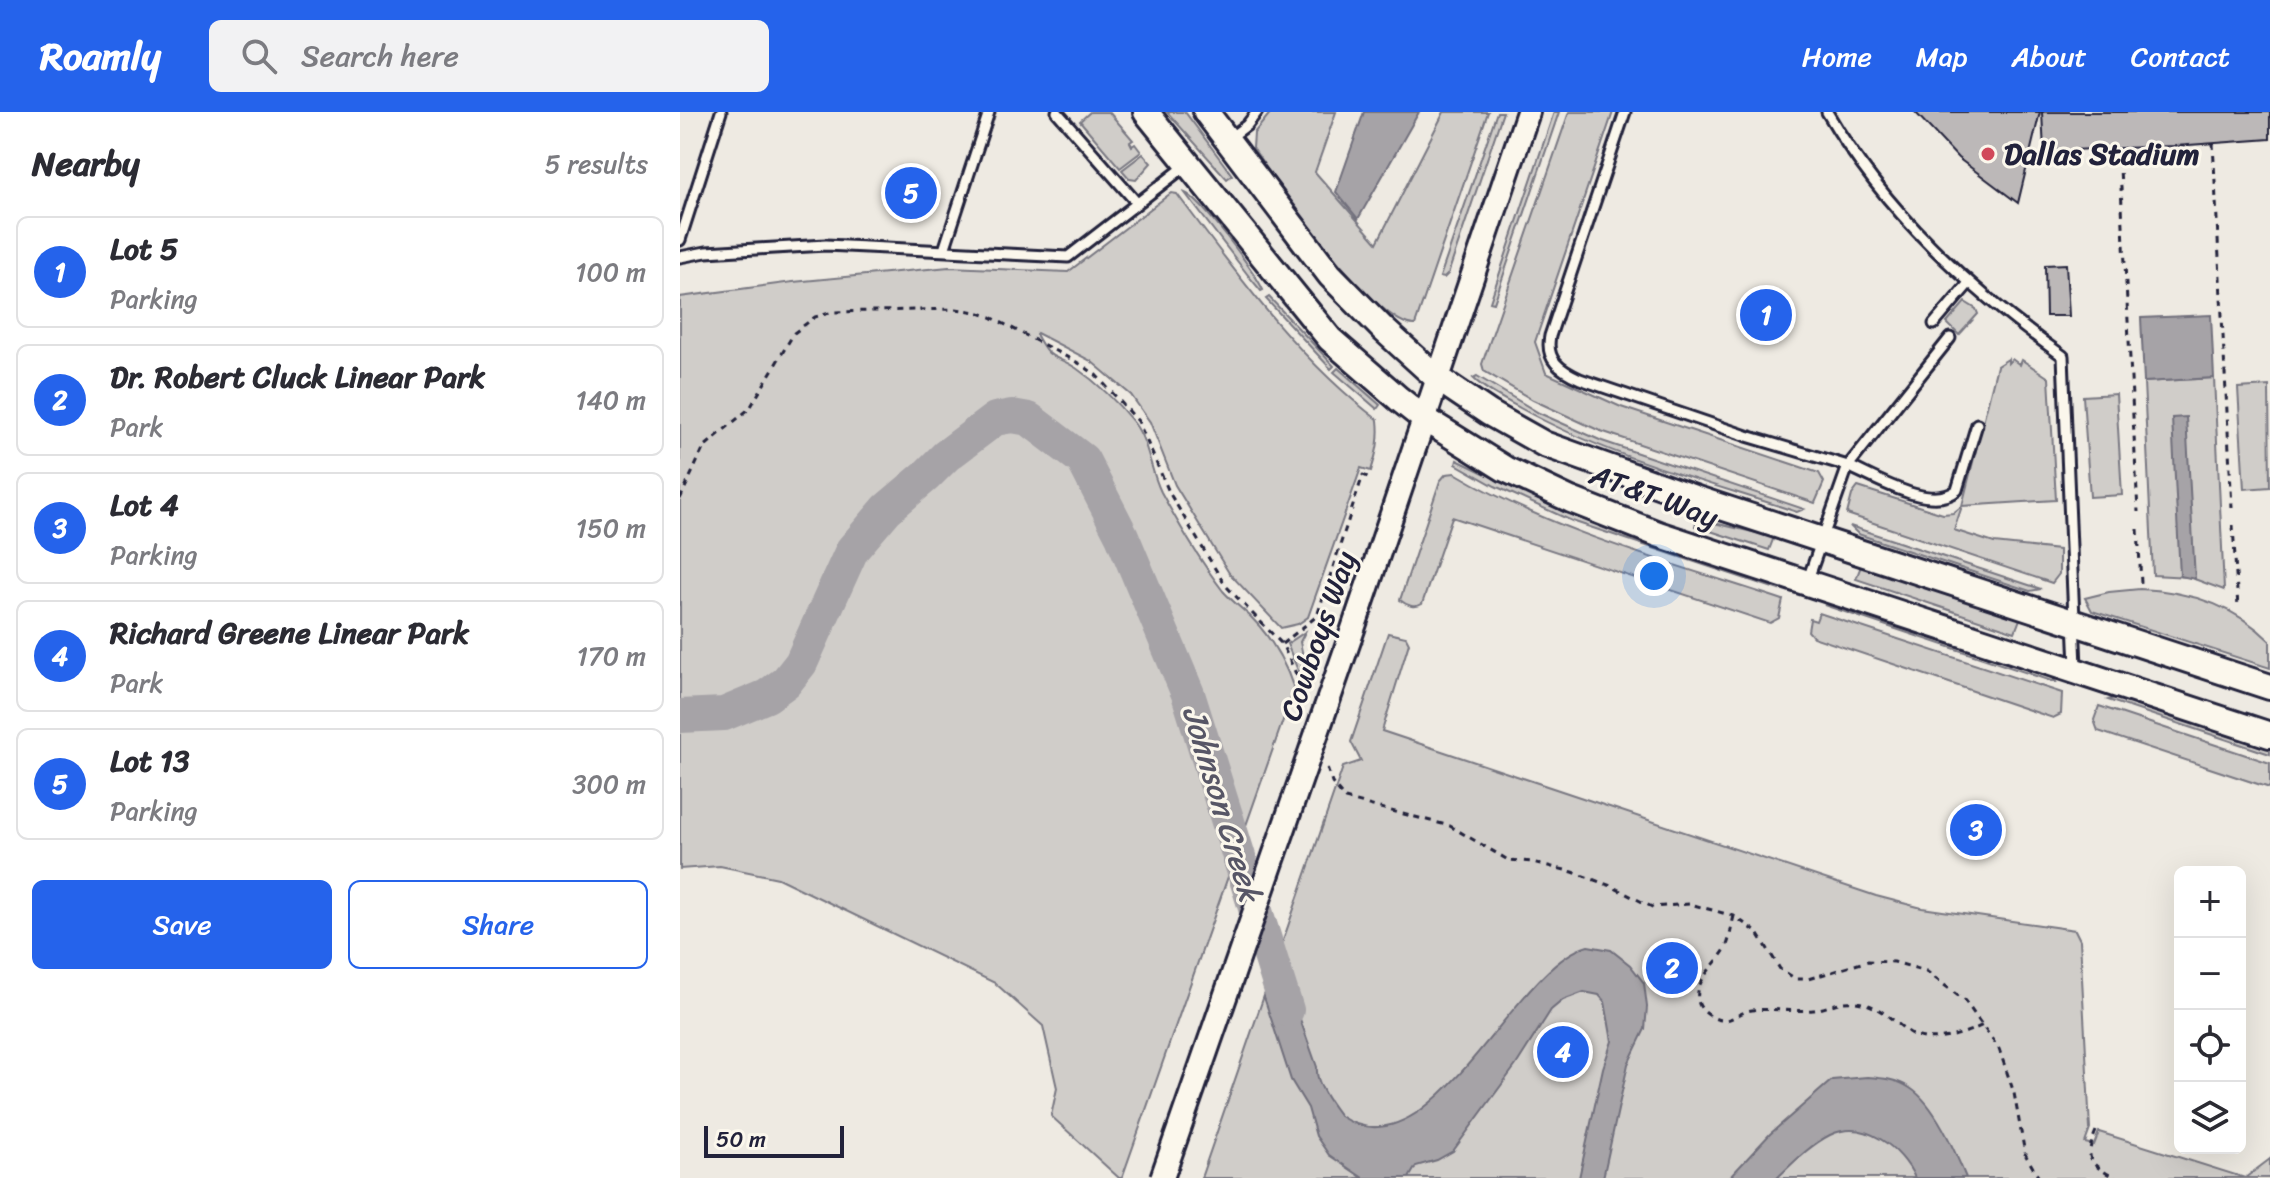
<!DOCTYPE html>
<meta charset="utf-8">
<style>
body{margin:0;font-family:Sriracha,sans-serif;background:#f2f2f3;color:#2b2b33}
.controls{position:absolute;right:24px;bottom:24px;display:grid;overflow:hidden;border-radius:12px;box-shadow:0 8px 32px #0002}
.controls button{width:72px;height:72px;display:grid;place-items:center;padding:0;border:0;border-bottom:2px solid #e1e1e2;background:#fff;color:#2b2b33;font:40px sans-serif}
.scale{position:absolute;left:24px;bottom:20px;width:140px;box-sizing:border-box;padding-left:8px;border:4px solid #22223b;border-top:0;font-size:22px;line-height:28px;white-space:nowrap;color:#22223b;-webkit-text-stroke:6px #fbf7ec;paint-order:stroke}
.you{position:absolute;left:974px;top:464px;width:28px;height:28px;margin:-20px;border:6px solid #fff;border-radius:50%;background:#1a73e8;box-shadow:0 0 0 12px #1a73e833}
.badge{display:grid;place-items:center;width:52px;height:52px;border-radius:50%;background:#2563eb;color:#fff;font-size:26px;font-weight:700}
.pin{position:absolute;translate:-50% -50%;border:4px solid #fff;box-shadow:0 2px 8px #0006}
.list{margin:0;padding:0;list-style:none}
h2{display:flex;justify-content:space-between;align-items:center;height:104px;margin:0;padding:0 32px;font-size:34px}
h2 small{font-size:26px;font-weight:400;color:#7c7c81}
.list li{display:grid;grid-template-columns:52px 1fr auto;gap:24px;align-items:center;box-sizing:border-box;height:112px;margin:0 16px 16px;padding:0 16px;border:2px solid #e1e1e2;border-radius:12px}
.list b{display:block;font-size:30px;white-space:nowrap}
.list p{margin:0;font-size:26px;white-space:nowrap;color:#7c7c81}
.list em{font-size:26px;font-style:normal;color:#7c7c81}
.actions{display:flex;gap:16px;padding:24px 32px}
.actions a{flex:1;padding:18px 0;border:2px solid #2563eb;border-radius:12px;text-align:center;font-size:28px;color:#2563eb}
.actions .main{background:#2563eb;color:#fff}
.icon{flex:none;width:44px;height:44px;fill:none;stroke:currentColor;stroke-width:2;stroke-linecap:round;stroke-linejoin:round}
.map{position:relative;flex:none;width:1590px;height:1066px;overflow:hidden}
header{display:flex;align-items:center;gap:48px;box-sizing:border-box;height:112px;padding:0 40px;background:#2563eb;color:#fff}
header strong{font-size:38px}
nav{display:flex;gap:44px;margin-inline-start:auto;font-size:28px}
.search{width:560px;height:72px;background:#f2f2f3;display:flex;align-items:center;gap:20px;box-sizing:border-box;padding:0 28px;border-radius:12px;color:#7c7c81;font-size:30px}
main{display:flex}
aside{flex:1;background:#fff}
.map>svg:first-child{display:block}
.green{fill:#d0cdc9;stroke:#797882;stroke-width:2}
.water{fill:#a6a3a7;stroke:#716f7c;stroke-width:2}
.lines{fill:none;stroke-linecap:round;stroke-linejoin:round}
.river{stroke:#a6a3a7;stroke-width:34}
.building{fill:#bcb8b8;stroke:#22223b;stroke-width:2}
.service-casing{stroke:#22223b;stroke-width:15}
.tertiary-casing{stroke:#22223b;stroke-width:28}
.secondary-casing{stroke:#22223b;stroke-width:30}
.path{stroke:#22223b;stroke-width:3;stroke-dasharray:6 6;stroke-linecap:butt}
.service{stroke:#fbf7ec;stroke-width:9}
.tertiary{stroke:#fbf7ec;stroke-width:22}
.secondary{stroke:#fbf7ec;stroke-width:24}
.tertiary-bridge-casing{stroke:#22223b;stroke-width:28;stroke-linecap:butt}
.tertiary-bridge{stroke:#fbf7ec;stroke-width:22}
.poi-dot{fill:#d1495b;stroke:#fbf7ec;stroke-width:3}
.labels{text-anchor:middle;dominant-baseline:central;stroke-width:6;stroke-linejoin:round;paint-order:stroke}
.poi-label{font-size:30px;font-weight:bold;fill:#22223b;stroke:#fbf7ec;text-anchor:start}
.street-label{font-size:30px;fill:#22223b;stroke:#fbf7ec}
.water-label{font-size:32px;font-style:italic;fill:#575666;stroke:#fbf7ec}
</style>
<header>
<strong>Roamly</strong>
<div class="search"><svg class="icon" aria-label="search" viewBox="0 0 24 24"><circle cx="10" cy="10" r="6"/><path d="M15 15l6 6"/></svg>Search here</div>
<nav><a>Home</a><a>Map</a><a>About</a><a>Contact</a></nav>
</header>
<main>
<aside>
<h2>Nearby<small>5 results</small></h2>
<ul class="list">
<li><span class="badge">1</span><div><b>Lot 5</b><p>Parking</p></div><em>100 m</em></li>
<li><span class="badge">2</span><div><b>Dr. Robert Cluck Linear Park</b><p>Park</p></div><em>140 m</em></li>
<li><span class="badge">3</span><div><b>Lot 4</b><p>Parking</p></div><em>150 m</em></li>
<li><span class="badge">4</span><div><b>Richard Greene Linear Park</b><p>Park</p></div><em>170 m</em></li>
<li><span class="badge">5</span><div><b>Lot 13</b><p>Parking</p></div><em>300 m</em></li>
</ul>
<div class="actions"><a class="main">Save</a><a>Share</a></div>
</aside>
<div class="map">
<svg width="1590" height="1066" viewBox="0 0 1590 1066">
<rect width="100%" height="100%" fill="#eeeae2"/>
<filter id="ink" filterUnits="userSpaceOnUse"><feTurbulence type="fractalNoise" baseFrequency=".0125" numOctaves="2"/><feDisplacementMap in="SourceGraphic" scale="16" xChannelSelector="R" yChannelSelector="G"/><feConvolveMatrix kernelMatrix="1 2 1 2 8 2 1 2 1" color-interpolation-filters="sRGB"/></filter>
<g filter="url(#ink)">
<!-- green -->
<g class="green">
<path d="M410,0H429L453,28L450,30L452,34L455,32L461,40L440,56L400,9Z"/>
<path d="M487,0H505L552,63L547,67Z"/>
<path d="M591,0H656L635,60L697,131L764,0H808L735,213C696,214 596,71 573,36L574,21Z"/>
<path d="M817,0H823L768,162L764,166L760,165Z"/>
<path d="M874,0H879L814,191L810,190Z"/>
<path d="M889,0H933L855,230L866,261L941,295L1139,361L1144,370L1135,391L918,318L853,288L804,259L802,252Z"/>
<path d="M463,42L471,51L456,68L450,67L442,58Z"/>
<path d="M491,81L497,82C558,163 616,246 698,308C700,327 697,340 691,359L681,356L628,505L618,512L601,516L549,461L495,373L470,310L451,283L411,249L357,221L356,222C371,251 373,241 396,256C418,271 438,291 454,311C469,331 470,358 481,380C499,413 520,449 543,479C551,488 561,496 570,504C591,525 605,549 614,577L442,1066H439L371,1004L377,976L363,914L315,871L98,766L40,754L0,757V185L113,170L269,155L388,160Z"/>
<path d="M505,81C521,87 575,160 583,178L581,179L571,167Z"/>
<path d="M589,185L654,254L651,257L586,187Z"/>
<path d="M1285,190L1296,197L1298,202L1279,223L1267,211Z"/>
<path d="M1328,247V251L1332,247L1340,253L1342,248L1369,266L1376,388L1282,394L1274,418L1314,431L1379,438V462L1372,471L1167,402L1172,383L1178,375L1263,402L1273,401L1282,394L1317,254Z"/>
<path d="M658,256L700,293L697,297L654,260Z"/>
<path d="M797,264L859,301L922,329L1124,397L1117,400C1024,369 926,344 840,296C824,287 806,279 793,266Z"/>
<path d="M1534,266L1544,478L1509,465L1473,463L1464,270Z"/>
<path d="M1589,274L1590,375L1564,377L1558,276Z"/>
<path d="M1436,282L1442,383L1410,385L1403,284Z"/>
<path d="M777,348L886,401L1098,474L1099,478L892,409L815,374L776,352Z"/>
<path d="M775,361C876,421 992,451 1103,488L1099,506L1090,511L772,405L742,492C735,497 726,493 720,488L760,369L766,362Z"/>
<path d="M1017,407L1094,425L1089,438L1015,414Z"/>
<path d="M1170,414L1361,477L1350,479L1193,427L1178,422Z"/>
<path d="M1181,454L1340,507L1335,520L1176,467Z"/>
<path d="M1460,477C1510,479 1554,493 1590,529V556L1412,499L1405,486L1429,480Z"/>
<path d="M1150,492L1367,562L1377,571L1144,493Z"/>
<path d="M1139,501L1382,581L1381,602L1373,606L1133,525L1128,519L1130,507L1136,509Z"/>
<path d="M625,520L620,530L624,549L619,561L607,532Z"/>
<path d="M708,521L726,525L729,531L702,619L1196,784L1242,796L1395,818L1400,828L1410,1017L1405,1031L1414,1033L1419,1020L1565,1066L1590,1047V1066H521L663,655L681,649L671,630Z"/>
<path d="M1434,586L1590,637V642L1428,588Z"/>
<path d="M1419,594L1590,651V676L1418,619L1414,608Z"/>
</g>
<!-- water -->
<g class="water">
<path d="M684,0H739L678,107L656,80Z"/>
<path d="M1531,203L1534,266L1464,270L1461,206Z"/>
<path d="M1506,305L1515,467L1500,464L1492,306Z"/>
<path d="M908,834L931,838L950,853L964,871L967,895L965,917L948,952L923,1066H899L923,956L932,929L925,890L919,883L904,880L883,888L871,898L836,953L773,1039L757,1048L736,1054L729,1066H683L649,1043L636,1024L628,996L611,968L584,885L598,845L637,955C635,971 651,992 660,1004C753,1066 832,854 908,834Z"/>
<path d="M1187,965C1202,966 1217,967 1230,976C1255,992 1275,1039 1286,1066H1235C1222,1037 1185,1006 1150,1023C1130,1033 1113,1051 1097,1066H1049L1090,1022L1152,968Z"/>
</g>
<g class="lines">
<!-- river -->
<path class="river" d="M0,604L44,602L87,584L106,570L121,551L172,438L207,397L246,364L266,344L315,307L332,304L349,307L403,348L442,424L508,582L607,898"/>
</g>
<!-- building -->
<g class="building">
<path d="M1235,0H1360L1338,91L1278,46Z"/>
<path d="M1362,0H1590V27L1495,34L1364,39Z"/>
<path d="M1386,152L1389,204H1366L1365,153Z"/>
</g>
<g class="lines">
<defs>
<g id="service">
<path d="M377,0L457,91"/>
<path d="M945,0L870,224C865,248 880,258 900,267L1067,324L1168,354L1127,470"/>
<path d="M1147,0C1205,100 1290,178 1383,244L1396,555"/>
<path d="M547,28L567,13L577,0"/>
<path d="M0,128L41,0"/>
<path d="M264,138L309,0"/>
<path d="M0,145L26,140L146,133L388,145L508,52"/>
<path d="M1254,212L1289,171"/>
<path d="M1270,226L1168,354C1196,366 1251,400 1277,378L1297,312"/>
</g>
<path id="tertiary" d="M670,526L848,0"/>
<g id="secondary">
<path d="M466,0L650,227L719,287L743,306L825,357L891,388L978,422L1590,623"/>
<path d="M526,0L650,163L703,217L757,266L809,301L864,332L1020,388L1590,575"/>
</g>
</defs>
<!-- service casing -->
<use href="#service" class="service-casing"/>
<!-- tertiary casing -->
<use href="#tertiary" class="tertiary-casing"/>
<!-- secondary casing -->
<use href="#secondary" class="secondary-casing"/>
<!-- path -->
<g class="path">
<path d="M1533,31L1552,396"/>
<path d="M1439,37L1458,400"/>
<path d="M0,387L24,335L70,296L114,221L135,205L153,200L276,197L297,200L311,205L402,253L416,263L458,309L490,382L545,473L602,532L618,566L626,591"/>
<path d="M1553,413L1558,496"/>
<path d="M1458,417L1461,471"/>
<path d="M602,532L637,504L683,363L692,367"/>
<path d="M647,656L652,671L665,687L770,714L828,748L852,750L893,760L931,774L972,795L1010,792L1054,804L1078,821L1100,857L1116,867H1128L1188,849L1214,850L1246,859L1285,889L1319,937L1334,981L1345,1042L1359,1066"/>
<path d="M1054,804C1051,815 1050,830 1044,839C1034,855 1012,870 1019,892C1022,900 1035,909 1044,908C1053,908 1062,899 1072,898C1092,896 1113,900 1133,898C1143,897 1153,892 1163,890C1192,887 1206,903 1227,919C1249,935 1282,923 1303,913"/>
<path d="M1416,1019C1404,1048 1409,1051 1435,1066"/>
</g>
<!-- service -->
<use href="#service" class="service"/>
<!-- tertiary -->
<use href="#tertiary" class="tertiary"/>
<!-- secondary -->
<use href="#secondary" class="secondary"/>
<defs>
<path id="tertiary-bridge" d="M482,1066L670,526"/>
</defs>
<!-- tertiary-bridge casing -->
<use href="#tertiary-bridge" class="tertiary-bridge-casing"/>
<!-- tertiary-bridge -->
<use href="#tertiary-bridge" class="tertiary-bridge"/>
</g>
</g>
<!-- markers -->
<circle class="poi-dot" cx="1308" cy="42" r="8"/>
<g class="labels">
<!-- poi labels -->
<g class="poi-label">
<text x="1324" y="42">Dallas Stadium</text>
</g>
<!-- street labels -->
<g class="street-label">
<text transform="translate(974 384) rotate(20)">AT&amp;T Way</text>
<text transform="translate(638 524) rotate(-71)">Cowboys Way</text>
</g>
<!-- water labels -->
<g class="water-label">
<text transform="translate(542 692) rotate(73)">Johnson Creek</text>
</g>
</g>
</svg>
<div class="controls">
<button>+</button>
<button>−</button>
<button><svg class="icon" aria-label="locate" viewBox="0 0 24 24"><circle cx="12" cy="12" r="6"/><path d="M12 2v4M12 18v4M2 12h4M18 12h4"/></svg></button>
<button><svg class="icon" aria-label="layers" viewBox="0 0 24 24"><path d="M12 4l9 5-9 5-9-5zM3 14l9 5 9-5"/></svg></button>
</div>
<div class="scale">50 m</div>
<div class="you"></div>
<div class="pin badge" style="left:1086px;top:203px">1</div>
<div class="pin badge" style="left:992px;top:856px">2</div>
<div class="pin badge" style="left:1296px;top:718px">3</div>
<div class="pin badge" style="left:883px;top:940px">4</div>
<div class="pin badge" style="left:231px;top:81px">5</div>
</div>
</main>
